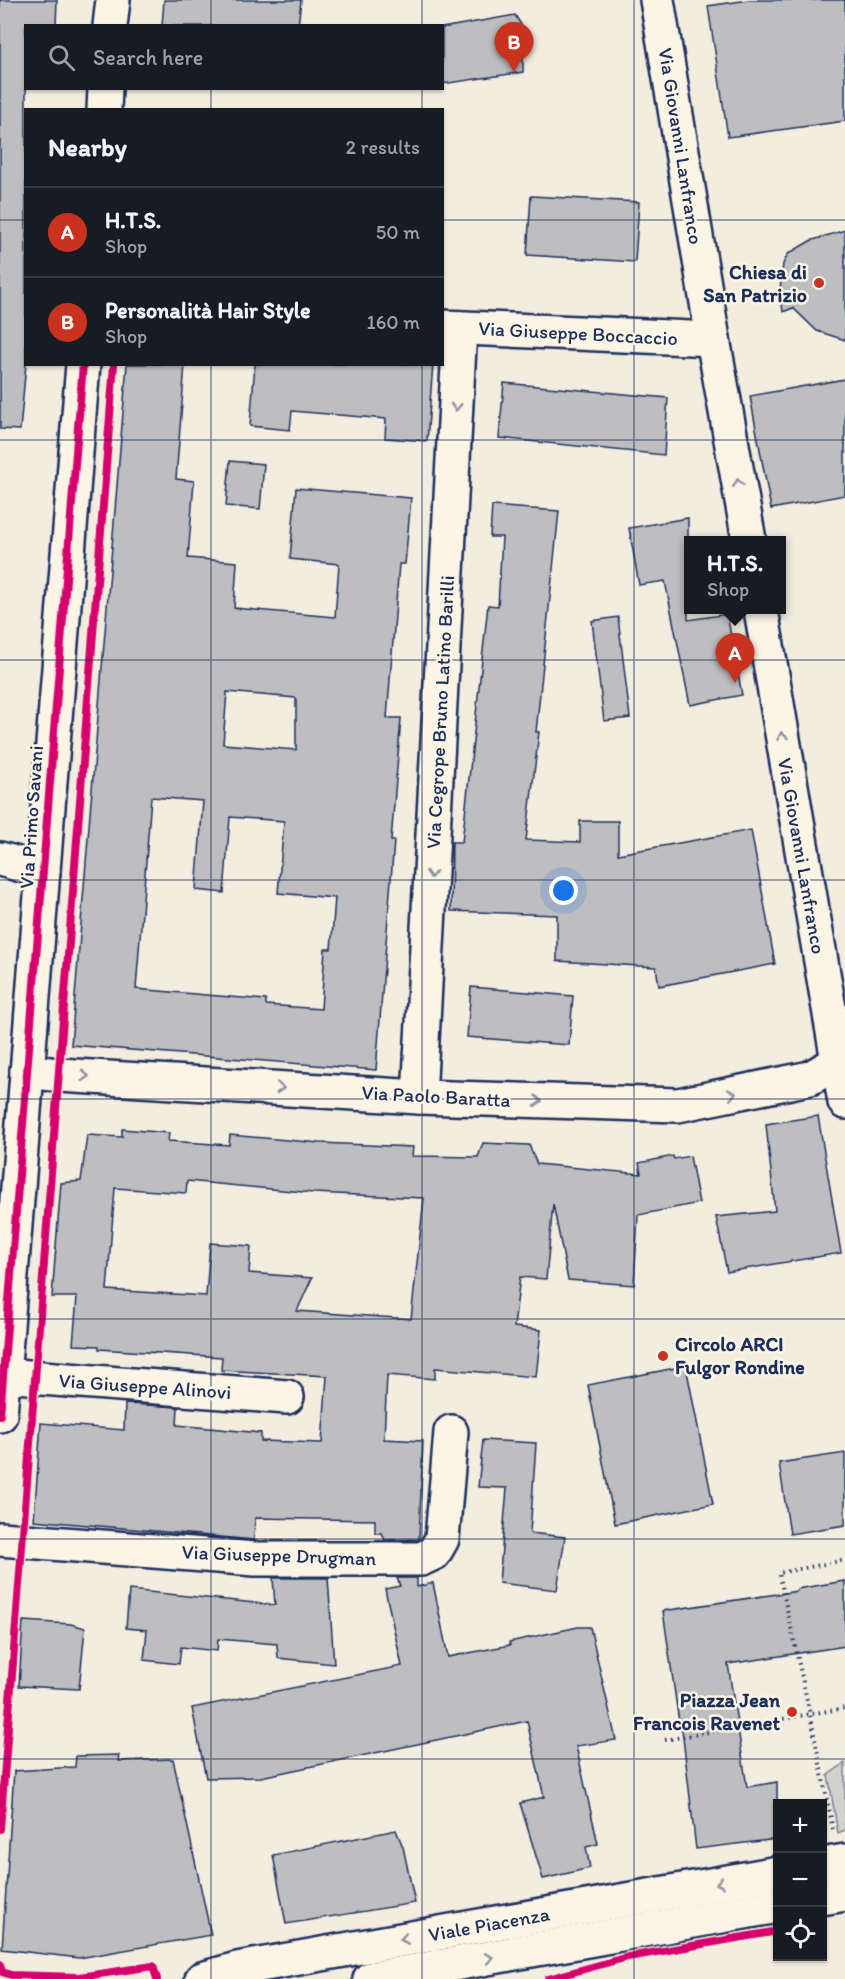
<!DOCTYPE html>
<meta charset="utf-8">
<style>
body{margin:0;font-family:Itim,sans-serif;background:#20242c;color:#f1f3f6}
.controls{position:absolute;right:18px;bottom:18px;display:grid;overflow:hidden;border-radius:0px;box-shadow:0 2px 4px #0004}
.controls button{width:54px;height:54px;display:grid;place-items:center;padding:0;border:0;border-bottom:2px solid #363941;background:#171b24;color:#f1f3f6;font:30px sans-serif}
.you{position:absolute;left:564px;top:891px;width:21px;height:21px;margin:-15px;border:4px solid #fff;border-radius:50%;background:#1a73e8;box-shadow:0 0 0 9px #1a73e833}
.badge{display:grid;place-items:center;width:39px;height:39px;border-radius:50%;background:#c8321e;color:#fff;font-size:20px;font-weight:700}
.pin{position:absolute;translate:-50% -50px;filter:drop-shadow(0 2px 3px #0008)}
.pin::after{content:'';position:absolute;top:32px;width:21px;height:18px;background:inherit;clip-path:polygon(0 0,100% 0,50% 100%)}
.popup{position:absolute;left:684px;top:536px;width:102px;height:78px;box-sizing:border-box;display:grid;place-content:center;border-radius:0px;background:#171b24;filter:drop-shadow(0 2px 4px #0005);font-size:20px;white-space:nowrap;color:#9ea1a6}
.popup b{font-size:22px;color:#f1f3f6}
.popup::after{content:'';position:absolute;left:50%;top:100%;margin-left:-12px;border:12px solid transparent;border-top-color:#171b24}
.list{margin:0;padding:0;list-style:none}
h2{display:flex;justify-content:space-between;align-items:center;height:78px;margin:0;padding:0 24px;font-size:26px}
h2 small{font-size:20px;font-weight:400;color:#9ea1a6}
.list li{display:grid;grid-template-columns:39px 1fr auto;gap:18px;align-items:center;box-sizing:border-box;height:90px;padding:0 24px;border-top:2px solid #363941}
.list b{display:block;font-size:22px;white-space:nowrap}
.list p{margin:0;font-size:20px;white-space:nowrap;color:#9ea1a6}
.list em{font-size:20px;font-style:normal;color:#9ea1a6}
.icon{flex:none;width:33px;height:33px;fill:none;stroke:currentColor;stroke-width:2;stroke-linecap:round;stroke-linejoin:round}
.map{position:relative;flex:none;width:845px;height:1979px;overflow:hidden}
.search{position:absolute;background:#171b24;box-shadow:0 2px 4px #0004;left:24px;top:24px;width:420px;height:66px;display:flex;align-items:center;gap:15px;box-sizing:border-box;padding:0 21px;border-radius:0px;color:#9ea1a6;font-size:22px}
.panel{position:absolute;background:#171b24;box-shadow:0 2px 4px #0004;left:24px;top:108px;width:420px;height:258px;border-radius:0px}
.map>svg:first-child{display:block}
.green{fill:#d3d1cc;stroke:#778095;stroke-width:1.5}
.building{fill:#bebec0;stroke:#1b2f5e;stroke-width:1.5;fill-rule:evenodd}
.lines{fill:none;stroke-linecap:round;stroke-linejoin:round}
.street-casing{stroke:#1b2f5e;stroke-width:38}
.secondary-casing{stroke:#1b2f5e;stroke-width:38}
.path{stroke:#1b2f5e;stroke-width:4;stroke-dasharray:1.5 4.5;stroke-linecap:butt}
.street{stroke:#fcf5e5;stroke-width:33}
.secondary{stroke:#fcf5e5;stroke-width:33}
.cycleway-casing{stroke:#fcf5e5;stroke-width:11}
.cycleway{stroke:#d6006c;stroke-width:8}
.oneway{stroke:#8c92a2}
.grid{fill:none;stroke:#1b2f5e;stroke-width:1.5;stroke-opacity:0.55}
.poi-dot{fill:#c8321e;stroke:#fcf5e5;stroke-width:2}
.labels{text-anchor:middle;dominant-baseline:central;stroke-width:5;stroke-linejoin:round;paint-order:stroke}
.street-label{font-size:20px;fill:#1b2f5e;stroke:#fcf5e5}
.poi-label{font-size:20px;font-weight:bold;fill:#1b2f5e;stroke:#fcf5e5;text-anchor:end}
</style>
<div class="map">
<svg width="845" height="1979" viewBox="0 0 845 1979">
<rect width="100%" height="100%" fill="#f3ede0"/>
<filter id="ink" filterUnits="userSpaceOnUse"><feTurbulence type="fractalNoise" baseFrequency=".0167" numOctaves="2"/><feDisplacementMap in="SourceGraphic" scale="12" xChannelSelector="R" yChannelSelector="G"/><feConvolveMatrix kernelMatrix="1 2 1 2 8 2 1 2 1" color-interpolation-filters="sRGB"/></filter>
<g filter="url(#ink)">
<!-- green -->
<path class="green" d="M845,1763V1830L838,1833L828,1775Z"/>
<!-- building -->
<g class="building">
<path d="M0,0H57L56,26H26V364L20,430L0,429Z"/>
<path d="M164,0H301L298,26H162Z"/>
<path d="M749,0H845V121L728,137L708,6Z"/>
<path d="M515,15L523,28V72L442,84V28Z"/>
<path d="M531,196L639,202L635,262L527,255Z"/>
<path d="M845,230V340L817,331L793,308L783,312L780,289L783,264L788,254L810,241Z"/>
<path d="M127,364H185L176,479L194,481L188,558L237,562L234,608L335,617L339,564L290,559L296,488L411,498L405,564H399L387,718H401L391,841H394L376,1070L71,1045ZM227,692L296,698V750L223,744ZM151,797L203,801L196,890L224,893L230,817L284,821L278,893L335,898L331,949H325L321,1009L266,1005V1000L136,989Z"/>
<path d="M255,364H433L427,441L385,438L386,419L292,411L290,430L250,426Z"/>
<path d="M845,379V495L771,509L750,396Z"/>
<path d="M504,383L668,398L664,455L499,438Z"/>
<path d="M230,461L264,464L260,509L226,506Z"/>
<path d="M492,506L559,511L536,732H539L526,840L580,842V821H618V854L751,830L775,964L659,986L656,967L557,961V915L451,911L452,842H462L488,605L498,606L502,537H490Z"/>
<path d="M688,518V620L727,614L742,695L690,705L665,581L639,585L629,528Z"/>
<path d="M618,617L630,718L604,721L592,621Z"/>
<path d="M471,987L573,996L569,1045L467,1037Z"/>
<path d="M818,1116L841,1253L727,1272L716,1217L775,1211L766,1124Z"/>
<path d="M122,1129L169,1133L168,1141L229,1145L230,1135L320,1143L413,1147L412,1156L478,1157L483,1143L529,1145L537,1164L641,1174L639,1163L673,1156L674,1159L690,1156L699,1203L638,1215L634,1285L568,1280L553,1204L546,1279L520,1277L514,1327L541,1330L536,1377L435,1368V1379L387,1375L384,1439L423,1441L419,1539L385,1540L382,1533H375V1520L255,1518L254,1540L34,1520L41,1423L124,1430L125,1404L147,1405L178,1407L177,1425L261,1433V1441L322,1443L327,1376L221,1370L222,1357L99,1349V1346L73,1345L77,1297H52L61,1183L81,1181L87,1135L122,1137ZM187,1181L314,1193L424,1198L411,1319L297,1311L312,1278L249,1273L251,1246L210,1243L206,1296L107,1290L115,1188L186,1193Z"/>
<path d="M686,1366L713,1504L615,1524L588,1385Z"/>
<path d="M483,1440L536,1443L530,1533L565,1537L557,1590L499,1583L507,1488L478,1487Z"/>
<path d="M845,1453V1525L790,1534L779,1463Z"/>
<path d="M273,1578H328L334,1664L278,1658L277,1644L218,1639L217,1651L181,1647L179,1664L144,1660L147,1630L126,1628L129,1590L275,1605Z"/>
<path d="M397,1578H417V1587L433,1583L448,1657L510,1645L509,1642L578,1627H590L616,1740L576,1746L598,1844L586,1847L590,1868L543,1879L520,1803L544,1797L527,1721L261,1777L206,1778L192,1708L402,1666L385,1589L400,1586Z"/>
<path d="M845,1581V1646L728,1664L747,1787L777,1782V1839L696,1849L682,1729H680L663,1611L797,1591V1589Z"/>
<path d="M23,1621L71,1624L85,1628L79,1689L19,1686Z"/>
<path d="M119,1755L118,1761L173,1759L211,1935L79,1958L2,1949L14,1771L75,1767L76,1756Z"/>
<path d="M396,1830L403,1847L415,1903L286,1924L273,1855Z"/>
</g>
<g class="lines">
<defs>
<g id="street">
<path d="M657,0L713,339L749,540"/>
<path d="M442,327L713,339"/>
<path d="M761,610L845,1102"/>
<path d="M0,859L43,871"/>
<path d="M27,1071L59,1075L419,1097L678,1105L810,1078L838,1062"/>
<path d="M419,1097L460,328"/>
<path d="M3,1375L287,1397"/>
<path d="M0,1539L255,1559H421L434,1553L442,1539L451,1432"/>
</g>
<g id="secondary">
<path d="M110,26L113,0"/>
<path d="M104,110L105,88"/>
<path d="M0,1415L83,364"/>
<path d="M822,1865L845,1861"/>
<path d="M822,1898L845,1894"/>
<path d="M202,1979L237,1969L778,1873"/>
<path d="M370,1979L778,1906"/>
</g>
</defs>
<!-- street casing -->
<use href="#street" class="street-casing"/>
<!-- secondary casing -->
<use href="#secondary" class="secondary-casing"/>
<!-- path -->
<g class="path">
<path d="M665,1740L810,1714L779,1573L845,1560"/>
<path d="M833,1829L810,1714L845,1708"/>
</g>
<!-- street -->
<use href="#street" class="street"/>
<!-- secondary -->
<use href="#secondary" class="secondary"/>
<defs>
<g id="cycleway">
<path d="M0,1415L83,364"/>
<path d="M0,1829L114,364"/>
<path d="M0,1964L2,1972L11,1975L79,1977L153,1966L157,1979"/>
<path d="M548,1979L628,1957L778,1931"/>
</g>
</defs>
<!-- cycleway casing -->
<use href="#cycleway" class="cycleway-casing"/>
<!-- cycleway -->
<use href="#cycleway" class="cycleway"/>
</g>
<!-- one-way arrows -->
<defs><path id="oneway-chevron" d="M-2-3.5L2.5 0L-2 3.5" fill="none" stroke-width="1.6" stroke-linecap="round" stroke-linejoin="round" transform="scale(1.5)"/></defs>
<g class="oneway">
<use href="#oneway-chevron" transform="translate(456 407) rotate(93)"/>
<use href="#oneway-chevron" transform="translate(738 483) rotate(-100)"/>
<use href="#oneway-chevron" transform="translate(782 736) rotate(-100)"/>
<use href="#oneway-chevron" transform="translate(431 874) rotate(93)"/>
<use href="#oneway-chevron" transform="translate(85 1076) rotate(3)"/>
<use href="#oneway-chevron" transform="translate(280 1088) rotate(3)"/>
<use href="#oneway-chevron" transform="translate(732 1094) rotate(-12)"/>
<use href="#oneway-chevron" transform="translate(538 1101) rotate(2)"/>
<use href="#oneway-chevron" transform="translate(720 1883) rotate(170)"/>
<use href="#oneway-chevron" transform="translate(404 1939) rotate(170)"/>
<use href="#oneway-chevron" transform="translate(489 1958) rotate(-10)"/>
</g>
</g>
<!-- grid -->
<path class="grid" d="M211,0V26M422,0V26M634,0V1979M211,88V110M422,88V110M0,220H26M442,220H845M211,364V1979M422,364V1979M0,440H845M0,660H845M0,880H845M0,1099H845M0,1319H845M0,1539H845M0,1759H845"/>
<!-- markers -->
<g class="poi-dot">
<circle cx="819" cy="283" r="6"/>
<circle cx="663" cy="1356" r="6"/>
<circle cx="792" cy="1712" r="6"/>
</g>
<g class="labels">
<!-- street labels -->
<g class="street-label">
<text transform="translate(681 146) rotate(81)">Via Giovanni Lanfranco</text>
<text transform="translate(578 333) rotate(3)">Via Giuseppe Boccaccio</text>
<text transform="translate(440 712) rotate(-87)">Via Cegrope Bruno Latino Barilli</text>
<text transform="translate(31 817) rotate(-86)">Via Primo Savani</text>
<text transform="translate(802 856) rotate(80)">Via Giovanni Lanfranco</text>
<text transform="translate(436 1096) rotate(3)">Via Paolo Baratta</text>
<text transform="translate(145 1386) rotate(4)">Via Giuseppe Alinovi</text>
<text transform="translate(279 1555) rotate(2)">Via Giuseppe Drugman</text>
<text transform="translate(489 1924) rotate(-10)">Viale Piacenza</text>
</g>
<!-- poi labels -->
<g class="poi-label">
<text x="807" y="272">Chiesa di<tspan x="807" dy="23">San Patrizio</tspan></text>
<text x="675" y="1344" text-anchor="start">Circolo ARCI<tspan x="675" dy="23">Fulgor Rondine</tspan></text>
<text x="780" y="1700">Piazza Jean<tspan x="780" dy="23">Francois Ravenet</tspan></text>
</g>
</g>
</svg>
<div class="controls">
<button>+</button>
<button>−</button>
<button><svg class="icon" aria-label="locate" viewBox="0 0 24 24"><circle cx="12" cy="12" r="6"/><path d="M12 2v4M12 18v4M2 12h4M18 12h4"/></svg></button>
</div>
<div class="you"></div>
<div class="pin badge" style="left:735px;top:683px">A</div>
<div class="popup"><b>H.T.S.</b>Shop</div>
<div class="pin badge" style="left:514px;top:72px">B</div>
<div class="search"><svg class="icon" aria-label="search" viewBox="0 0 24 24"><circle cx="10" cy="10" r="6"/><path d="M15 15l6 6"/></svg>Search here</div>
<section class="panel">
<h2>Nearby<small>2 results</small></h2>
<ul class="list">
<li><span class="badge">A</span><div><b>H.T.S.</b><p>Shop</p></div><em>50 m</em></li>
<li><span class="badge">B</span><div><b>Personalità Hair Style</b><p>Shop</p></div><em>160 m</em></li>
</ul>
</section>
</div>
